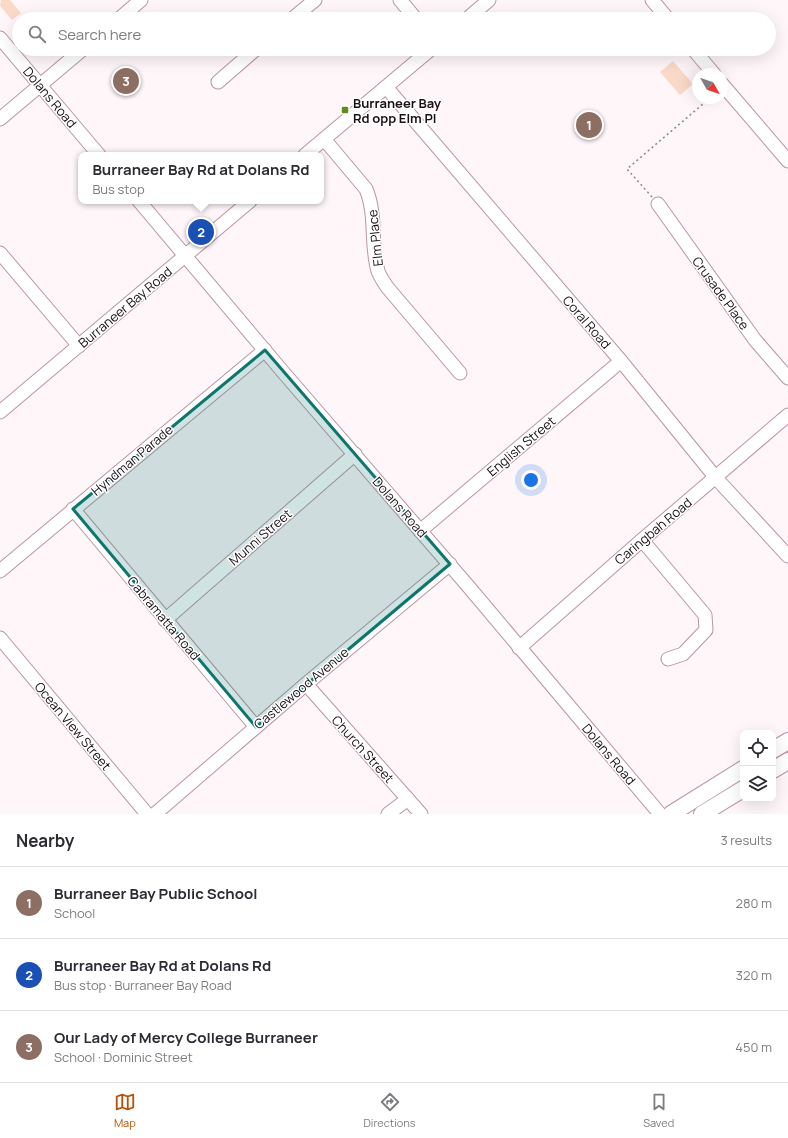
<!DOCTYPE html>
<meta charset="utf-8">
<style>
body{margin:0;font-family:Manrope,sans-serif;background:#f2f2f3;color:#2b2b33}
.controls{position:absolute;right:12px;bottom:12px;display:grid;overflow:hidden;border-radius:8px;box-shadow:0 4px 16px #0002}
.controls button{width:36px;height:36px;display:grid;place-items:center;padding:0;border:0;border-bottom:1px solid #e1e1e2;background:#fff;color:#2b2b33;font:20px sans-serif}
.compass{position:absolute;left:692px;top:68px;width:36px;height:36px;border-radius:50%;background:#fff;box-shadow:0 4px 16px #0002;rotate:130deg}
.you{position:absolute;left:531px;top:480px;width:14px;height:14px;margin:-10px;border:3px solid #fff;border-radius:50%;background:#1a73e8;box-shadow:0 0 0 6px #1a73e833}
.badge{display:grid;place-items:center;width:26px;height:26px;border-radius:50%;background:#b45309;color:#fff;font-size:13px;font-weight:700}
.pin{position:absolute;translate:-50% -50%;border:2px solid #fff;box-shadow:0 1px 4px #0006}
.popup{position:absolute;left:78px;top:152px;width:246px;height:52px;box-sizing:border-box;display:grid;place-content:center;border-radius:8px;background:#fff;filter:drop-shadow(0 1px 3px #0005);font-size:13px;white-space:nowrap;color:#7c7c81}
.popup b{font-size:15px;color:#2b2b33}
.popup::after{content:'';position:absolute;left:50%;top:100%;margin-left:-8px;border:8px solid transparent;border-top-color:#fff}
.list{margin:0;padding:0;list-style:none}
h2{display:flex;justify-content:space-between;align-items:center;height:52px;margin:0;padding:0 16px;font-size:17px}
h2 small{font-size:13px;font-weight:400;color:#7c7c81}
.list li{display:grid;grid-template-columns:26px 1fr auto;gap:12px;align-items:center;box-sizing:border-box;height:72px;padding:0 16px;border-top:1px solid #e1e1e2}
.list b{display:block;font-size:15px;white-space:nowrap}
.list p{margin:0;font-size:13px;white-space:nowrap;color:#7c7c81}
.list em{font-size:13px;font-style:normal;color:#7c7c81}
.icon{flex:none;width:22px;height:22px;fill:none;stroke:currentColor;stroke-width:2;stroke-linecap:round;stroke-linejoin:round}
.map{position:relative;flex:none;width:788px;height:814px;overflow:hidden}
.search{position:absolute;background:#fff;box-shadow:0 4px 16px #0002;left:12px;right:12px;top:12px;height:44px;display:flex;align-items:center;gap:10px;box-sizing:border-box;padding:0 14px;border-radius:22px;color:#7c7c81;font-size:15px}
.sheet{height:268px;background:#fff}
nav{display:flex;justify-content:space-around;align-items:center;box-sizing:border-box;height:56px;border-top:1px solid #e1e1e2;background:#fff;font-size:11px;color:#7c7c81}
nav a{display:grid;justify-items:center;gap:2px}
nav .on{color:#b45309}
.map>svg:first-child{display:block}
.green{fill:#fbd9c8}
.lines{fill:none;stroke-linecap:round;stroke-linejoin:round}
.minor-casing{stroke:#ba94a3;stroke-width:15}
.major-casing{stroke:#ba94a3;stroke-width:18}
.path{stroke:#91868a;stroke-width:1.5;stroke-dasharray:2 3;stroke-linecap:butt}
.minor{stroke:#fff;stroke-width:13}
.major{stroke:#fff;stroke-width:16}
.marked{fill:#0f766e;fill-opacity:0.2;stroke:#0f766e;stroke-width:3;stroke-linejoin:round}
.poi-dot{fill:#628c1a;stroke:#fff;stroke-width:1.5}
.labels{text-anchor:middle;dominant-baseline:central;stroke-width:3;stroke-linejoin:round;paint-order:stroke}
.street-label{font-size:13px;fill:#1c0f15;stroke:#fff}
.poi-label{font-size:13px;font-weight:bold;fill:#1c0f15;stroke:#fff;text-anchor:start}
</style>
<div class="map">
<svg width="788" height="814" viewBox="0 0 788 814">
<rect width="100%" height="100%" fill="#fff6f9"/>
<!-- green -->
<g class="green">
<path d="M1,0H10L21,13L12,20L0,6Z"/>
<path d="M673,61L693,84L680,95L660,72Z"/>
</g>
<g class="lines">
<defs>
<g id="minor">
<path d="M400,0L416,19"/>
<path d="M652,0L668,19"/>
<path d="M119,19L141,0"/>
<path d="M292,19L315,0"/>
<path d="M467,19L489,0"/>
<path d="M0,38L99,155"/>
<path d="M693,49L714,74"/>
<path d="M218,82L256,49"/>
<path d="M722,84L788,161"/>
<path d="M386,87L621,361L716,478L788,556"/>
<path d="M0,119L83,49"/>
<path d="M324,139L366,189C377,215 370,244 378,271C380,277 384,282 387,287L460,373"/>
<path d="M305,155L431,49"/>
<path d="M139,201L283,372L468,586L660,814"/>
<path d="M658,204L755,340L788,378"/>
<path d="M0,253L79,346"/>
<path d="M0,412L250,201"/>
<path d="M73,509L256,727"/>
<path d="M420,531L621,361"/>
<path d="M642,540L705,615L706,630L683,654L668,659"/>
<path d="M0,571L265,350"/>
<path d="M165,620L355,454"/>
<path d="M0,638L147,814"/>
<path d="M519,648L642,540L788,415"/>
<path d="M306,684L421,814"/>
<path d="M155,814L306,684L450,564"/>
<path d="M388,814L408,799"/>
</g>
<g id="major">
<path d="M773,750L788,741"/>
<path d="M773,770L788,761"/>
<path d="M671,814L743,769"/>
<path d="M702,814L743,789"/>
</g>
</defs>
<!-- minor casing -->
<use href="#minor" class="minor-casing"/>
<!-- major casing -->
<use href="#major" class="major-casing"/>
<!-- path -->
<path class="path" d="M652,197L627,169L710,98"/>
<!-- minor -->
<use href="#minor" class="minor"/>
<!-- major -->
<use href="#major" class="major"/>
</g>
<!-- marked area -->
<path class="marked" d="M265,350L450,564L256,727L73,509Z"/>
<!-- markers -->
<rect class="poi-dot" x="341" y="106" width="8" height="8" rx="2"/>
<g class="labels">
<!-- street labels -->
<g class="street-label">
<text transform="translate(50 97) rotate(50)">Dolans Road</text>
<text transform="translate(375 238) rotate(-96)">Elm Place</text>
<text transform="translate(721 293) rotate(54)">Crusade Place</text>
<text transform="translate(125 307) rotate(-40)">Burraneer Bay Road</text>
<text transform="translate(587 322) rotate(49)">Coral Road</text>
<text transform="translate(521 446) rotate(-40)">English Street</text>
<text transform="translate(132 460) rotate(-40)">Hyndman Parade</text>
<text transform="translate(400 507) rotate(49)">Dolans Road</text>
<text transform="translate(653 531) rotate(-40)">Caringbah Road</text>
<text transform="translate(260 537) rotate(-41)">Munni Street</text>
<text transform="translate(164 618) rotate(50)">Cabramatta Road</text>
<text transform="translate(301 688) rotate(-40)">Castlewood Avenue</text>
<text transform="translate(73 726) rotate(50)">Ocean View Street</text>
<text transform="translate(363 749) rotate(48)">Church Street</text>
<text transform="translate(609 754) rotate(50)">Dolans Road</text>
</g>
<!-- poi labels -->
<g class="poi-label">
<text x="353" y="103">Burraneer Bay<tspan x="353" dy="15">Rd opp Elm Pl</tspan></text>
</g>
</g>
</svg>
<div class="controls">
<button><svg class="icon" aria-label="locate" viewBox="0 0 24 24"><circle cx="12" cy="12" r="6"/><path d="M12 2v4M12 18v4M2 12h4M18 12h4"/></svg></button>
<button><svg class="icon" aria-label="layers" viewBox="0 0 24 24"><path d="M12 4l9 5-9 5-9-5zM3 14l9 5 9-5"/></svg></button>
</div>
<svg class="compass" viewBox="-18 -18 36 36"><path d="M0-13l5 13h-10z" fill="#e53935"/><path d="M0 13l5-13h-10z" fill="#7c7c81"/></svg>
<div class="you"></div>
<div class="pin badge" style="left:589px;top:125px;background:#8d6e63">1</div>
<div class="pin badge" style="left:201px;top:232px;background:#1a4fb4">2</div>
<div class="popup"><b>Burraneer Bay Rd at Dolans Rd</b>Bus stop</div>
<div class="pin badge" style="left:126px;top:81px;background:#8d6e63">3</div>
<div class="search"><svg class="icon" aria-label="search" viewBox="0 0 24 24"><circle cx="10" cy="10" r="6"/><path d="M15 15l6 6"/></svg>Search here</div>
</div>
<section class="sheet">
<h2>Nearby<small>3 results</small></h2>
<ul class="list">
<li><span class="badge" style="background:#8d6e63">1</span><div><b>Burraneer Bay Public School</b><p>School</p></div><em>280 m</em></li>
<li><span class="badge" style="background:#1a4fb4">2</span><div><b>Burraneer Bay Rd at Dolans Rd</b><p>Bus stop · Burraneer Bay Road</p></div><em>320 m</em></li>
<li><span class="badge" style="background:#8d6e63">3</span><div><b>Our Lady of Mercy College Burraneer</b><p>School · Dominic Street</p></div><em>450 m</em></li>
</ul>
</section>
<nav>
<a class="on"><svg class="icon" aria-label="map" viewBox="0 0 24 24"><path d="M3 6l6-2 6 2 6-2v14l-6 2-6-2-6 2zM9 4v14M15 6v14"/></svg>Map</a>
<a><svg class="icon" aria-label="directions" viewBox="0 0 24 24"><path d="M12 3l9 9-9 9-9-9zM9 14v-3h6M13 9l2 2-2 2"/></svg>Directions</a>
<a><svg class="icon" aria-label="saved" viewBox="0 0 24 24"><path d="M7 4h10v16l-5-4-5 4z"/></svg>Saved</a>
</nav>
